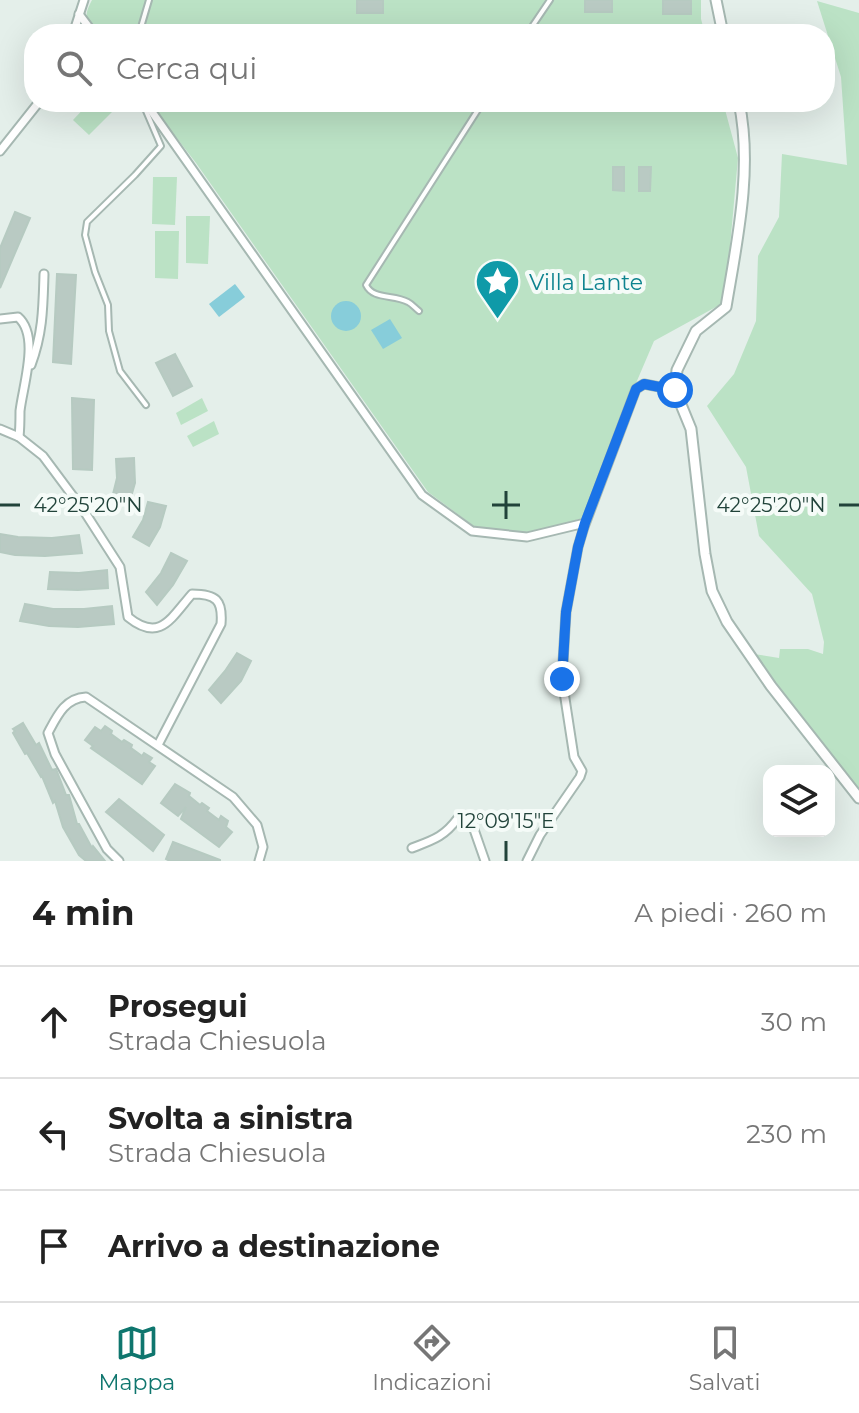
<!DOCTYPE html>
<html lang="it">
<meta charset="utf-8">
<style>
body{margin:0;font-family:Montserrat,sans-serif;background:#f6f6f6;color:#222}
.controls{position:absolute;right:24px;bottom:24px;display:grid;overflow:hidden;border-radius:16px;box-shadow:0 8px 32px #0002}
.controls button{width:72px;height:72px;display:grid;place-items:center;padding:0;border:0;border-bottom:2px solid #e0e0e0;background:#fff;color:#222;font:40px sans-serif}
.stop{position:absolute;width:24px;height:24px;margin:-18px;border:6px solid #1a73e8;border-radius:50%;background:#fff}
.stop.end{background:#1a73e8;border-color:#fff;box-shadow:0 2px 8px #0008}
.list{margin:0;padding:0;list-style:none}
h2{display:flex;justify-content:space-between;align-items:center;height:104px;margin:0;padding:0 32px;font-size:34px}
h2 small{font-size:26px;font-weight:400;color:#767676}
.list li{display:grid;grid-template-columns:52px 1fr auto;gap:24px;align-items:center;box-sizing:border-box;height:112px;padding:0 32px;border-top:2px solid #e0e0e0}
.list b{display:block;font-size:30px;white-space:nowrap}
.list p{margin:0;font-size:26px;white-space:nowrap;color:#767676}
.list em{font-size:26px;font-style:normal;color:#767676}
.icon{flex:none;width:44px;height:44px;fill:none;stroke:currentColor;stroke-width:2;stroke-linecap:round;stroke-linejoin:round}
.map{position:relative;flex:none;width:859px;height:861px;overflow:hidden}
.search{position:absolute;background:#fff;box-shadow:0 8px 32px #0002;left:24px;right:24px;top:24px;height:88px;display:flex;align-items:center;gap:20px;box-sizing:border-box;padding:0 28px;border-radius:32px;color:#767676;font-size:30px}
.sheet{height:440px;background:#fff}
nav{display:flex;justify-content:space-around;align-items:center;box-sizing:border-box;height:112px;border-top:2px solid #e0e0e0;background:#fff;font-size:22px;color:#767676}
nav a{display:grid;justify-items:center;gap:4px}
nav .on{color:#0f766e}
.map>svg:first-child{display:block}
.green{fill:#bbe2c5}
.water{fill:#87cdda}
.building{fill:#b9cac3;stroke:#b6cac1;stroke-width:2}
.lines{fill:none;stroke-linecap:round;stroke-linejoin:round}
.service-casing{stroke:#a6b8b2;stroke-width:8}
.minor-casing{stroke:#a6b8b2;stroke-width:11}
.tertiary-casing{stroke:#a6b8b2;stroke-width:13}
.service{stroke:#fff;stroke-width:4}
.minor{stroke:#fff;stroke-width:7}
.tertiary{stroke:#fff;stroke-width:9}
.route{stroke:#1a73e8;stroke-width:10}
.ticks{fill:none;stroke:#21433a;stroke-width:3}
.labels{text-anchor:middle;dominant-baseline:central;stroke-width:8;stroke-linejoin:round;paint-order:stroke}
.culture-label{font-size:22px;fill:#0d838f;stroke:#f5fbf8;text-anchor:start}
.ticks-label{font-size:20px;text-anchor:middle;fill:#21433a;stroke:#f5fbf8;stroke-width:8;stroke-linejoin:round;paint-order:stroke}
</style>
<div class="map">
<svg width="859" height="861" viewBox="0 0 859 861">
<rect width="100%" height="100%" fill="#e4efea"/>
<!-- green -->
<g class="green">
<path d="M92,0H701V19L705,34H97C86,19 83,17 92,0Z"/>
<path d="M817,1L859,13V792L754,654L779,658L780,649H808L823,654L824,642L812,594L759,536L746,467L707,406L734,374L756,321L758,256L779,217L782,154L847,165L841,77Z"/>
<path d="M90,102H122L89,135L73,120Z"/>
<path d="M149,102H723L738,158L725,302L654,341L616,430L583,518L526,534L475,527L428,492L196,163Z"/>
<path d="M153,177H177L175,225L152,224Z"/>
<path d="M186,216H210L208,264L186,263Z"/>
<path d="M155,231H179L178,279L155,278Z"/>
<path d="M202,398L208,411L181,425L176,413Z"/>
<path d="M214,421L219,434L193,447L187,436Z"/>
</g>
<!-- water -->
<g class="water">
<path d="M235,284L245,297L219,317L209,304Z"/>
<circle cx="346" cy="316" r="15"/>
<path d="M390,319L402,338L383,349L371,330Z"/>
</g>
<!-- building -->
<g class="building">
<rect x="357" y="0" width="26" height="13"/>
<rect x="585" y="0" width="27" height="12"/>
<rect x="663" y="0" width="28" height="14"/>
<path d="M613,167H624V191L613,190Z"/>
<path d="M639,167H651L650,191H639Z"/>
<path d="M15,212L30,218L0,288V248Z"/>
<path d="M57,274L76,275L71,364L53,362Z"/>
<path d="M175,354L192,386L173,396L156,363Z"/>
<path d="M72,398L94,400L92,470L73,469Z"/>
<path d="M134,458L135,483L129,504L112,498L117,478L116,459Z"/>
<path d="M148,502L166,506L160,527L149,546L133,537L143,520Z"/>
<path d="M0,534L18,537L52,538L79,535L82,553L45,556L15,555L0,552Z"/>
<path d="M171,553L187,561L173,585L157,605L146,592L161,573Z"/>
<path d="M107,570L108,588L78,590L48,589L50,572L79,573Z"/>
<path d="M25,604L53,609H84L112,606L114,624L78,627L49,626L20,621Z"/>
<path d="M237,653L251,661L241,681L221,703L209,690L225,671Z"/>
<path d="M23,723L36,745L39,743L52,770L56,769L66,795H69L77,824H79L92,848L93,846L105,861H86L79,855L63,827L55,801L53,803L42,776L41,777L27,753L25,754L13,733L15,731L13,729Z"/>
<path d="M105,726L112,731L111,734L122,742L124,740L132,745L131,748L142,756L144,753L152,758L149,762L155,766L142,784L91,748L93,746L85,740L95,727L101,731Z"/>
<path d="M175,784L190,793L189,796L200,805L202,803L209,808L207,811L219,820L221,816L228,821L226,827L232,832L219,847L181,819L186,807L178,816L161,803Z"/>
<path d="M119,799L164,835L153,851L106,812Z"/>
<path d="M173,842L220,860V861H170L166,859Z"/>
</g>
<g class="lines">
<defs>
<g id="service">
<path d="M139,34L149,0"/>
<path d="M527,34L550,0"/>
<path d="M143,104L161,146L135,175L87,222L85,235L95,272L108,305L109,331L120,371L146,405"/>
<path d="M419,311C415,308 412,304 408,302C394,294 373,300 366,285L483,102"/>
</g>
<g id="minor">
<path d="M79,14L94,34"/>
<path d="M73,34L84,0"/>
<path d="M145,102L422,495L472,531L527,537L585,523"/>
<path d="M0,151L39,102"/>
<path d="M0,319L18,317C40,336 23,385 20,411C20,419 20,428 19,437"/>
<path d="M31,365C43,333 43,307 44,274"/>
<path d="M0,429L19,437L43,456L84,511L120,567L128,617C160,643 171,618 192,594C216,594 223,600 221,624L158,745"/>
<path d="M412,848C433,840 444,837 458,818H470L485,861"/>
<path d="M119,861L107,849L55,754L48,733C57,716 65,698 86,697L233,797L257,825L263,847L259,861"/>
<path d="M527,861L540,835L580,777L582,771L574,757L562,679L566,612L578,547L584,527L636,389L644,384L675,390"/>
</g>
<g id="tertiary">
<path d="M716,0L723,34"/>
<path d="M739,102C753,169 737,241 726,307L696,331L677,370L675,390L691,429L705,554L712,591L727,622L771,686L859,798"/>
</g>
</defs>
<!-- service casing -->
<use href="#service" class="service-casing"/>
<!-- minor casing -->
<use href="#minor" class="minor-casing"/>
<!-- tertiary casing -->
<use href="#tertiary" class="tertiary-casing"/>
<!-- service -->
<use href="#service" class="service"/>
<!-- minor -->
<use href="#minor" class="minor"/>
<!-- tertiary -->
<use href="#tertiary" class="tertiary"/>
</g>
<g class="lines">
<!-- route -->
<path class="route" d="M562,679L566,612L578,547L585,523L636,389L644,384L675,390"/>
</g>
<!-- ticks -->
<path class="ticks" d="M506,491V519M0,505H20M492,505H520M839,505H859M506,841V861"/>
<!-- icons -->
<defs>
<symbol id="sight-pin" viewBox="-11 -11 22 30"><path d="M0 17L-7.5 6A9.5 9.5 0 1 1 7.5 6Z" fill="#0f9aa8" stroke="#f5fbf8"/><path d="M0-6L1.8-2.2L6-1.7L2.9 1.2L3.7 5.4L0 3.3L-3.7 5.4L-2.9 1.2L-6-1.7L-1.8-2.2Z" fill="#fff"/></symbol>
</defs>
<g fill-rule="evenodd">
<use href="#sight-pin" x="472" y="256" width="51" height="69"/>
</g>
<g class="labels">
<!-- culture labels -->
<g class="culture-label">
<text x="529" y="282">Villa Lante</text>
</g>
</g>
<g class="ticks-label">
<text x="88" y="512">42°25'20"N</text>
<text x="771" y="512">42°25'20"N</text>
<text x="506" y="828">12°09'15"E</text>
</g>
</svg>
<div class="controls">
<button><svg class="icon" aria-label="layers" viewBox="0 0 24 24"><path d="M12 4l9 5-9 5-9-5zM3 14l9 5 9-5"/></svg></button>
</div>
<div class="stop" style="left:675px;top:390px"></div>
<div class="stop end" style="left:562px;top:679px"></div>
<div class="search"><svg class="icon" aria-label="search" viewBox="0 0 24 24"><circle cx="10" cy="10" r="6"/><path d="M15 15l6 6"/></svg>Cerca qui</div>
</div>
<section class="sheet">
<h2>4 min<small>A piedi · 260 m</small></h2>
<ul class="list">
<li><svg class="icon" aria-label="ahead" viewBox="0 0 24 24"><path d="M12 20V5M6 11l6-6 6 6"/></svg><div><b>Prosegui</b><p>Strada Chiesuola</p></div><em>30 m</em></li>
<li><svg class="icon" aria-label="left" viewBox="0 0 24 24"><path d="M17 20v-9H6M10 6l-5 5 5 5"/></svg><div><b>Svolta a sinistra</b><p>Strada Chiesuola</p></div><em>230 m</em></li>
<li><svg class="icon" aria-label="arrive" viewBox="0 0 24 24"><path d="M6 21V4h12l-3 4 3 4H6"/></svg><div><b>Arrivo a destinazione</b></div></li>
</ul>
</section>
<nav>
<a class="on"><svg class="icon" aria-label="map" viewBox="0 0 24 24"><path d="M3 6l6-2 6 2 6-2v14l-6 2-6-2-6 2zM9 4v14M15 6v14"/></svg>Mappa</a>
<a><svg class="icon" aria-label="directions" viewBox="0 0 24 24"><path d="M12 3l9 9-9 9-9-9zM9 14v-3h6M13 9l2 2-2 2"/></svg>Indicazioni</a>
<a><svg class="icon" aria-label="saved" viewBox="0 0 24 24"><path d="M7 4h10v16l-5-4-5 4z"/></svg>Salvati</a>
</nav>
